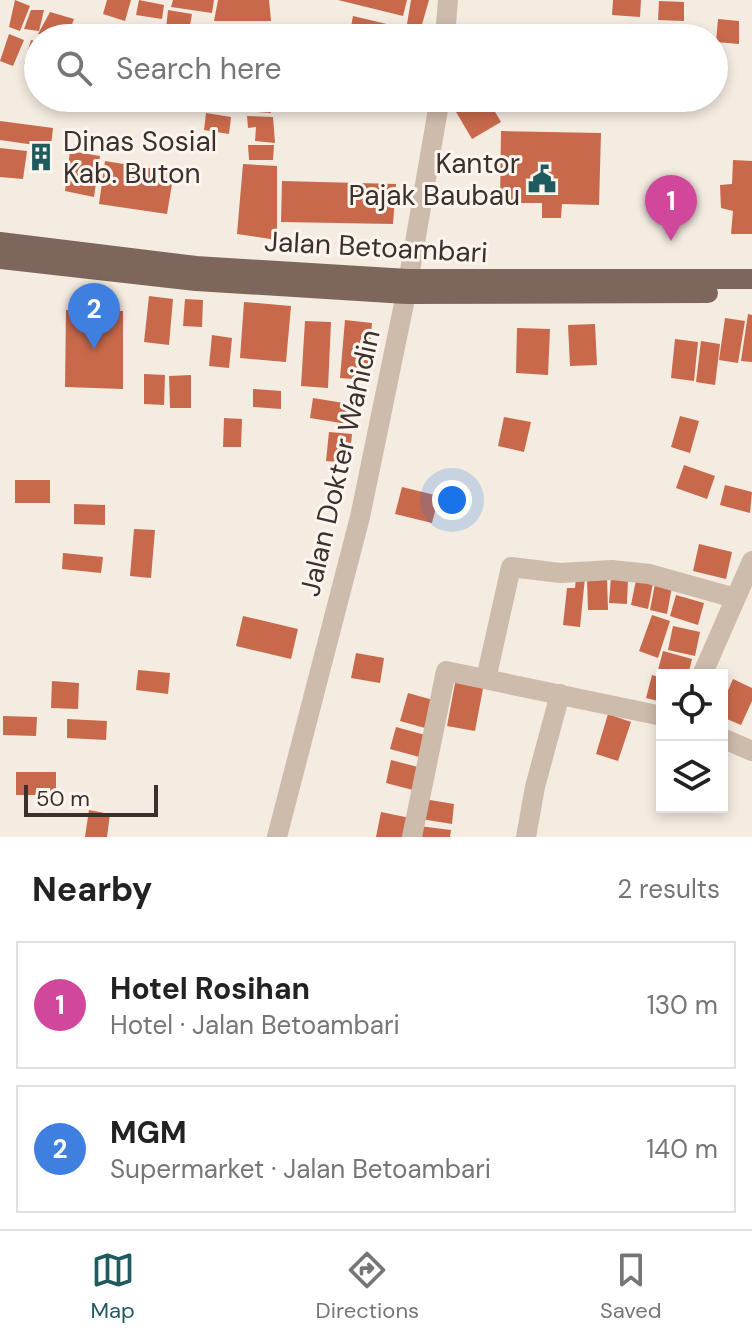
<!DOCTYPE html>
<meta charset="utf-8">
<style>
body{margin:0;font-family:"DM Sans",sans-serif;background:#f2f2f2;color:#222}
.controls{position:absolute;right:24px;bottom:24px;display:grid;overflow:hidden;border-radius:0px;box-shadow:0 4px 12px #0003}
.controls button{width:72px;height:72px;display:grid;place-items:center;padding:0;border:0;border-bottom:2px solid #e0e0e0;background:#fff;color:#222;font:40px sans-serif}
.scale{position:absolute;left:24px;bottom:20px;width:134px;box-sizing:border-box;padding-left:8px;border:4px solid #3b302b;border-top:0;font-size:22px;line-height:28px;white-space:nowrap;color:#3b302b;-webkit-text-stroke:6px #fbf5ee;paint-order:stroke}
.you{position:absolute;left:452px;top:500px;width:28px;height:28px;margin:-20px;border:6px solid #fff;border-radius:50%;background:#1a73e8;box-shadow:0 0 0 12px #1a73e833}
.badge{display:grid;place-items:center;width:52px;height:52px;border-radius:50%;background:#1f5a5e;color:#fff;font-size:26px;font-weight:700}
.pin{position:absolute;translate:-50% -66px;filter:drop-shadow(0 2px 4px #0008)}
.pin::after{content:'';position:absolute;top:42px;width:28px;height:24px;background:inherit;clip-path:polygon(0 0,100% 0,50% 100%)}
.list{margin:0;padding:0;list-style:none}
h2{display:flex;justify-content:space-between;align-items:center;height:104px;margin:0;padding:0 32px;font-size:34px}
h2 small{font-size:26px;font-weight:400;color:#767676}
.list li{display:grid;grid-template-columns:52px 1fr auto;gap:24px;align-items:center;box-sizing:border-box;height:128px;margin:0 16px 16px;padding:0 16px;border:2px solid #e0e0e0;border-radius:0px}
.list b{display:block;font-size:30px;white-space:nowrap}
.list p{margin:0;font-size:26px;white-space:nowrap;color:#767676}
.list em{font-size:26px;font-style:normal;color:#767676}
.icon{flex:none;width:44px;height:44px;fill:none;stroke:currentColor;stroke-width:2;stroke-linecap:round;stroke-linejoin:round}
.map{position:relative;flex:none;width:752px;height:837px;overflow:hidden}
.search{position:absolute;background:#fff;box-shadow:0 4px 12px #0003;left:24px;right:24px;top:24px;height:88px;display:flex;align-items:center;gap:20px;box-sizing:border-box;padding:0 28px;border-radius:44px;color:#767676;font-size:30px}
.sheet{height:392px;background:#fff}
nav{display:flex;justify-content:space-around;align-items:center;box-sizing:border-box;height:112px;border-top:2px solid #e0e0e0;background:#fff;font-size:22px;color:#767676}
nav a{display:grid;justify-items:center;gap:4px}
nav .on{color:#1f5a5e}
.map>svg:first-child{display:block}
.building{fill:#c8694b}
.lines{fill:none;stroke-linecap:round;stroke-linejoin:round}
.minor{stroke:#cdbbac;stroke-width:20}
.major{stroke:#7d675c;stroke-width:20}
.labels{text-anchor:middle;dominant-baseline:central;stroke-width:6;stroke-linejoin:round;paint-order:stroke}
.poi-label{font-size:28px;fill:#3b302b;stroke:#fbf5ee;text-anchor:start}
.street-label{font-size:28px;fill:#3b302b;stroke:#fbf5ee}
</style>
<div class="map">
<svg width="752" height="837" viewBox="0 0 752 837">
<rect width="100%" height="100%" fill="#f4ebe1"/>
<!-- building -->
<g class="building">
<path d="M15,0L30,6L20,31L9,27Z"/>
<path d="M107,0H131L125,21L103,14Z"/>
<path d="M139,0L164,5L162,19L136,15Z"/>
<path d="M173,0H214L212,13L171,7Z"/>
<path d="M218,0H269L271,21H214Z"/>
<path d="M338,0H407L403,16Z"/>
<path d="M411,0H429L421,28L407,24Z"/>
<path d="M613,0H641L640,17L612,15Z"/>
<path d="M659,1L684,2V21L658,20Z"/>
<path d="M31,10H44L39,31L24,29Z"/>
<path d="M168,10L192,14L189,31L166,29Z"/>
<path d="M50,12L74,19L67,38L38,34Z"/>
<path d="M353,16L412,30L410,38H349Z"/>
<path d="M718,19L739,21V44L716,42Z"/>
<path d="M79,24L104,27L103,38H77Z"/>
<path d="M612,24L641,26V38H611Z"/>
<path d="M134,26L156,28V38H133Z"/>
<path d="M9,34L24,40L13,66L0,61Z"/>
<path d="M31,40L38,42V68L24,64Z"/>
<path d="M218,98H240V111L219,108Z"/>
<path d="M244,98H270L271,113L244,111Z"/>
<path d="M453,98H487L501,122L472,139L449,100Z"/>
<path d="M206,113L231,117L229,134L204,130Z"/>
<path d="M247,116L273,117L275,143L255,141L256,127L248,128Z"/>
<path d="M0,121L53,128L48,171L32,169L35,145L0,140Z"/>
<path d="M501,131L601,133L599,205L562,204L561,218H542V203H500Z"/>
<path d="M248,145H274L273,160H249Z"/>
<path d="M0,148L27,151L23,179L0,177Z"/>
<path d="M70,151L100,156L94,197L65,191Z"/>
<path d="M733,160L752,161V234H731L733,211L721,208L720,185L732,184Z"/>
<path d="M105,161L174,172L167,214L99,204Z"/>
<path d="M243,164L277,166V240L237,234Z"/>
<path d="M282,181L396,184L393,224L281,222Z"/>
<path d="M149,296L173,299L169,345L144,342Z"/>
<path d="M185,299L203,300L202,327L183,326Z"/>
<path d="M244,302L291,306L286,362L240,358Z"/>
<path d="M66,310L123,311V389L65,387Z"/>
<path d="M748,314L752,315V362L741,361Z"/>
<path d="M725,318L745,321L738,363L719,360Z"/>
<path d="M345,320L372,323L367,380L340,378Z"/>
<path d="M305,321L331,322L328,388L301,386Z"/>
<path d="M595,324L597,365L570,366L568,325Z"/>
<path d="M517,328L550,329L548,375L516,373Z"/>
<path d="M212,335L232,338L229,368L209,366Z"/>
<path d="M675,339L698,342L694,381L671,378Z"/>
<path d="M701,341L720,344L715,385L696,382Z"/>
<path d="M144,374L165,375L164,405L144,404Z"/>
<path d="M191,375V408H170L169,376Z"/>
<path d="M253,389L281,391V409L253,407Z"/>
<path d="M313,398L350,404L347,424L310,418Z"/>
<path d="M680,416L699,421L690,453L671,447Z"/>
<path d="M504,417L531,422L524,452L498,446Z"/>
<path d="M224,418L242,419L241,447H223Z"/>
<path d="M329,432L352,434L349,463L326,461Z"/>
<path d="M684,465L715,476L707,499L676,488Z"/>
<rect x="15" y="480" width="35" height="23"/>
<path d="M725,485L752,492L750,513L720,505Z"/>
<path d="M402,487L439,496L432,523L395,514Z"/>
<path d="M74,504L105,505V525L74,524Z"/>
<path d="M134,529L155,530L151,578L130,576Z"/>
<path d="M699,544L732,552L726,579L693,571Z"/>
<path d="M63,553L103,557L101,573L62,569Z"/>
<path d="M576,577H585L580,627L563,625L567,588H575Z"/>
<path d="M611,577L628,578L627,604L609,603Z"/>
<path d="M587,578H607L608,610H588Z"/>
<path d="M636,580L653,583L648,609L631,605Z"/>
<path d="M655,584L672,587L667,614L650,610Z"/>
<path d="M676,595L704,603L698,625L670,616Z"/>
<path d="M652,615L670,621L658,658L639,651Z"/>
<path d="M243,616L298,629L291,659L236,646Z"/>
<path d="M673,626L700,632L695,656L668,650Z"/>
<path d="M663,651L692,659L688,675H674L658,670Z"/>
<path d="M356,653L384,658L380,683L351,678Z"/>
<path d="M138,670L170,673L168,694L136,690Z"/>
<path d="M652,675L662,678V702L646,698Z"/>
<path d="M456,678L484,683L475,731L447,726Z"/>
<path d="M733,679L752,688V701L741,725L722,717V704Z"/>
<path d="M52,681L79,683L78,709L51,708Z"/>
<path d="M408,693L433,700L425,728L400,721Z"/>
<path d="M608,714L631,722L618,761L596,754Z"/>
<path d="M3,716L37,717L36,736L3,735Z"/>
<path d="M67,719L107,721L106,740L67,738Z"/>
<path d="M396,727L429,736L423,758L390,749Z"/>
<path d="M391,760L418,767L413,790L386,783Z"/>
<rect x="16" y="772" width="40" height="23"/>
<path d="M424,799L454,804L452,824L421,819Z"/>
<path d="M89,810L110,814L107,837H85Z"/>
<path d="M381,812L410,818L406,837H376Z"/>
<path d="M419,826L451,830L450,837H418Z"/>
</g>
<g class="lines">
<!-- minor -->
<g class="minor">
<path d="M445,38L448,0"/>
<path d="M702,675L752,561"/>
<path d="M486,679L511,567L560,573L612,570L649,574L735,598"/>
<path d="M722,738L752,751"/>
<path d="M277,837L360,517L406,294L440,98"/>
<path d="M412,837L446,671L662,716"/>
<path d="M526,837L535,787L560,694"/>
</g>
<!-- major -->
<g class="major">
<path d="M0,242L196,266L408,279H752"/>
<path d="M0,259L196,281L406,294L708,293"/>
</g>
</g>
<!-- icons -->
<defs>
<symbol id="building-bare" viewBox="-9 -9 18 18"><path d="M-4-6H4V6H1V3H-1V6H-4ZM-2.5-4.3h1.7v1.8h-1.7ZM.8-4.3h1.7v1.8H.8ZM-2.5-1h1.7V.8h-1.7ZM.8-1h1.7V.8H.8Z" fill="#1f5a5e" stroke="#fbf5ee" stroke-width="2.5" paint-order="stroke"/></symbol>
<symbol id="civic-bare" viewBox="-9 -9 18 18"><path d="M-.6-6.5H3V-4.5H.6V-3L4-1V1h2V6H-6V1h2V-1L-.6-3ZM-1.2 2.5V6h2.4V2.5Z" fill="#1f5a5e" stroke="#fbf5ee" stroke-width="2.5" paint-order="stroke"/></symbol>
</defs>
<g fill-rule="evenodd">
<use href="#building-bare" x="21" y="137" width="40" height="40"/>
<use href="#civic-bare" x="522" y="159" width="40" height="40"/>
</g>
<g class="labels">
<!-- poi labels -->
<g class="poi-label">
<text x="63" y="141">Dinas Sosial<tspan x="63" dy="32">Kab. Buton</tspan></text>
<text x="520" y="163" text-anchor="end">Kantor<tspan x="520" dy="32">Pajak Baubau</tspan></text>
</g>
<!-- street labels -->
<g class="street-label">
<text transform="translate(376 247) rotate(3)">Jalan Betoambari</text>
<text transform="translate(340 463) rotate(-77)">Jalan Dokter Wahidin</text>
</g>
</g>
</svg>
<div class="controls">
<button><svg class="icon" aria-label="locate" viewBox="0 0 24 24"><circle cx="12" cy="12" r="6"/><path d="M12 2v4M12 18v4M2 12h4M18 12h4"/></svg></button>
<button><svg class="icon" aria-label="layers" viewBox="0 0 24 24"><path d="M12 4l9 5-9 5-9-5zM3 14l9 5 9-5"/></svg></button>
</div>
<div class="scale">50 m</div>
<div class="you"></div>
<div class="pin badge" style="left:671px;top:241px;background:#d1479c">1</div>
<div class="pin badge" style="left:94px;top:349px;background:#3f7fe0">2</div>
<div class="search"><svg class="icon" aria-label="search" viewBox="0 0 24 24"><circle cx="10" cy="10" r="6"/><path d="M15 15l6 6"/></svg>Search here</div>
</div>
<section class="sheet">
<h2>Nearby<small>2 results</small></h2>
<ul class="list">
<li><span class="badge" style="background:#d1479c">1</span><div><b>Hotel Rosihan</b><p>Hotel · Jalan Betoambari</p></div><em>130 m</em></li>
<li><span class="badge" style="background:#3f7fe0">2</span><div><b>MGM</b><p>Supermarket · Jalan Betoambari</p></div><em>140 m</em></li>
</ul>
</section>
<nav>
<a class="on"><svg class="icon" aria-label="map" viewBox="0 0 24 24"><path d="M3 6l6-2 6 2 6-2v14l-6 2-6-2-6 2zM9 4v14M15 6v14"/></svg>Map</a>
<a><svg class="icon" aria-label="directions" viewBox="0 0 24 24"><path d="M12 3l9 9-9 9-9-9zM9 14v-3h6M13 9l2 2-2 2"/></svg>Directions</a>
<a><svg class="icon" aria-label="saved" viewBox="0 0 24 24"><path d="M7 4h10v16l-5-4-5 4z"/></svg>Saved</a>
</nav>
